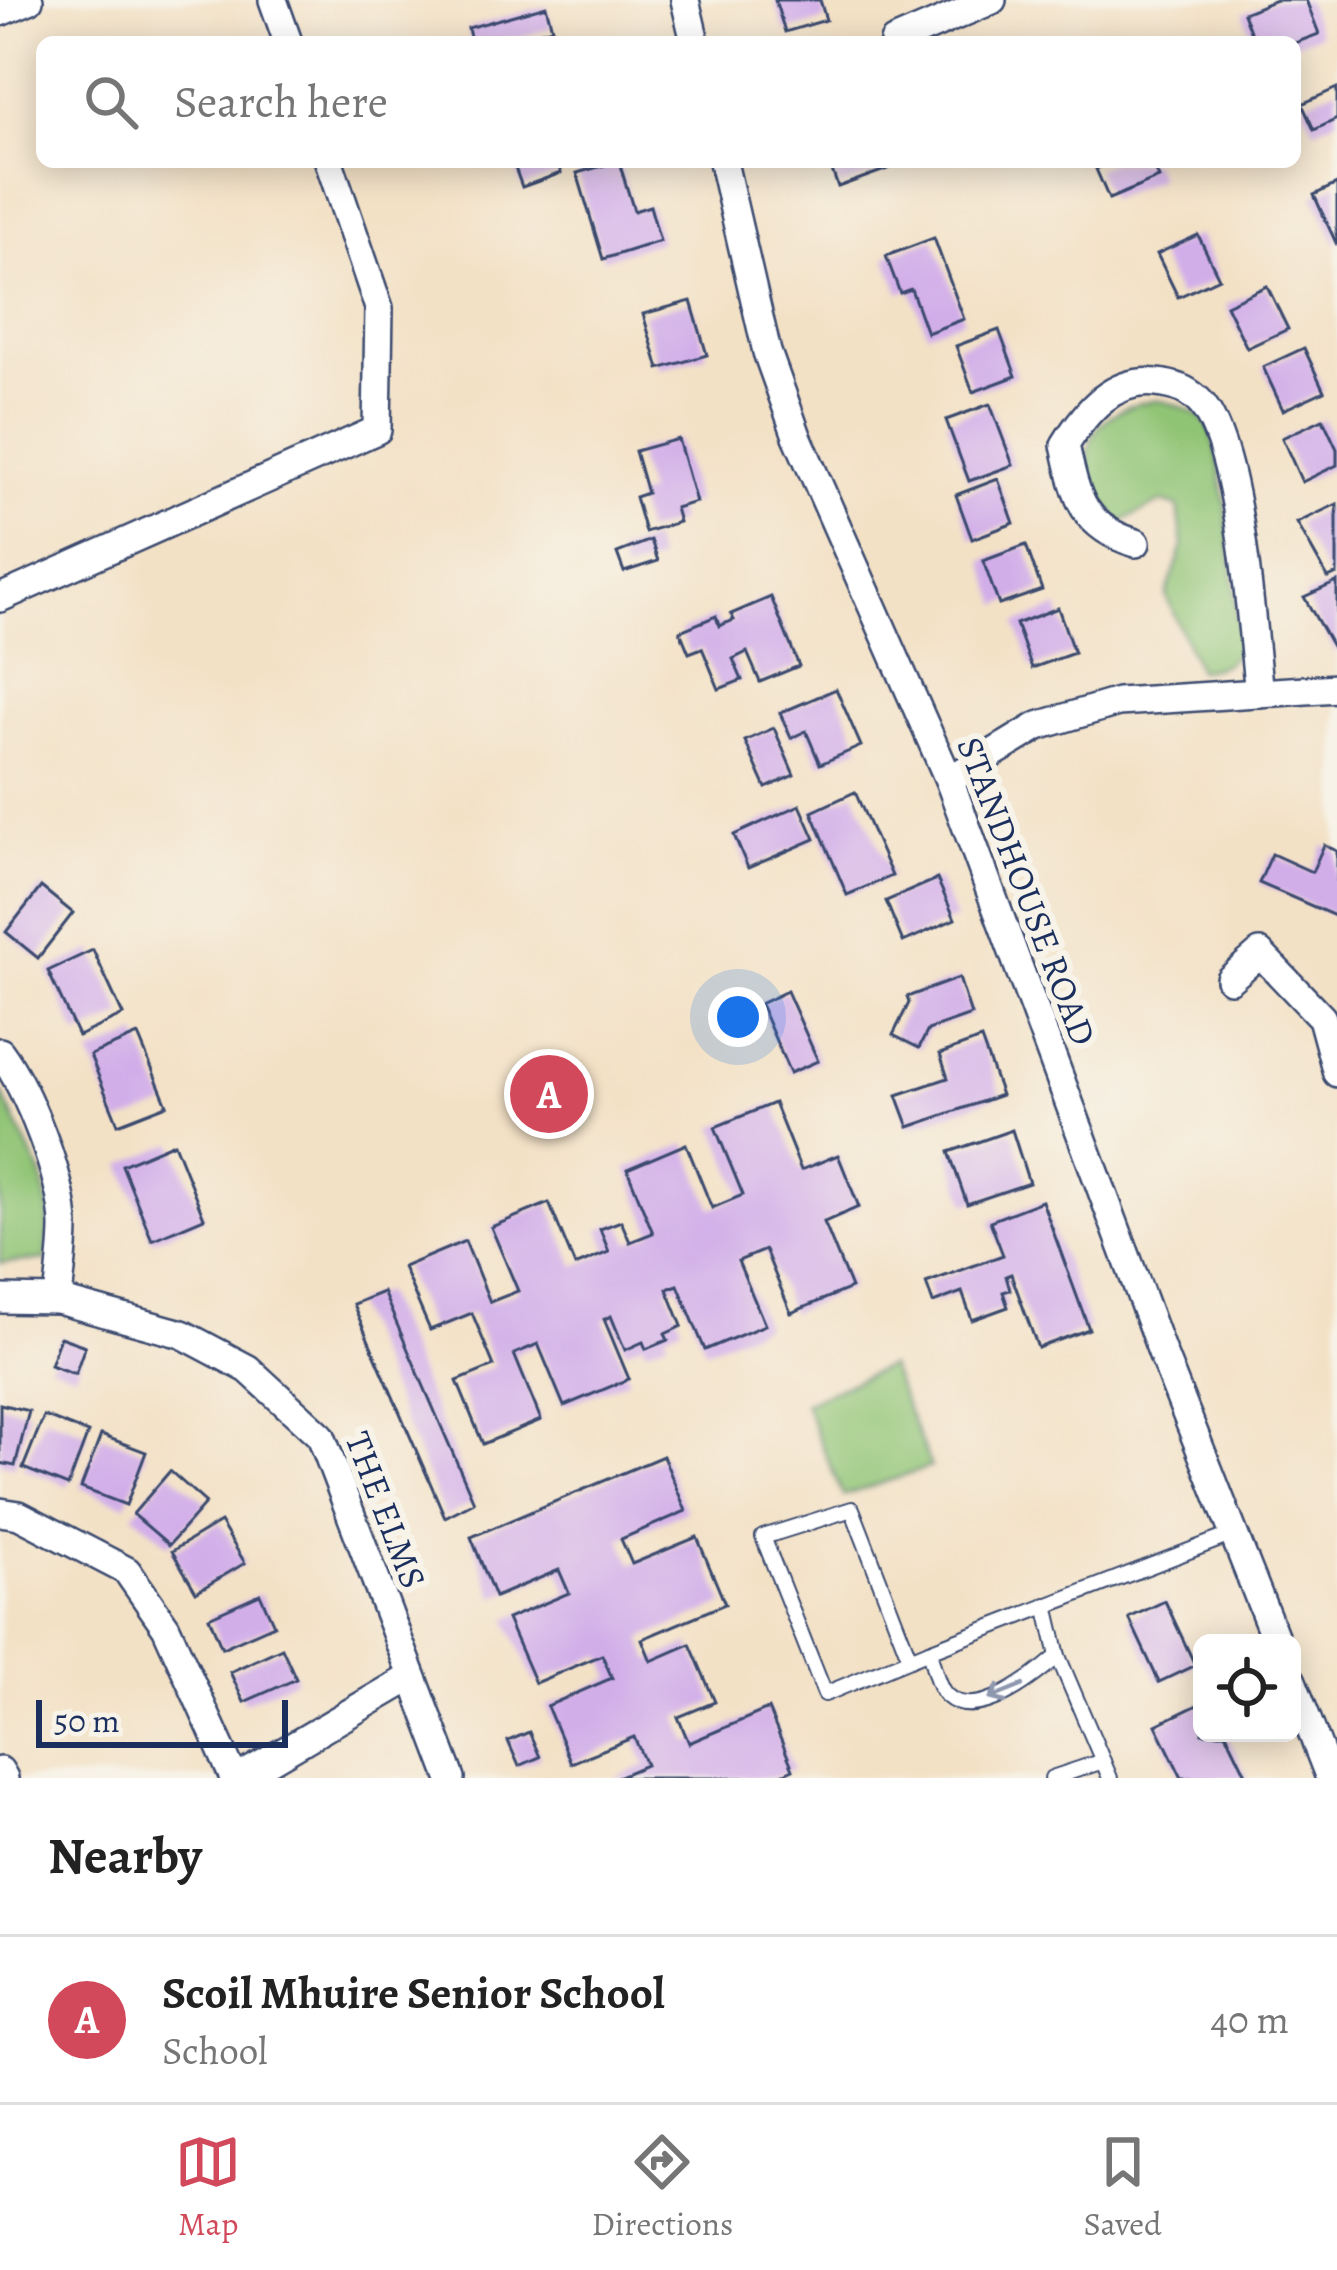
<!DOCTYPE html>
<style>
body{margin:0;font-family:Alegreya,serif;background:#f2f2f2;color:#222}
.controls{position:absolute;right:36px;bottom:36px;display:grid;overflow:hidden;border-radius:18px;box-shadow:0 6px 30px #0003}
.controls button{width:108px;height:108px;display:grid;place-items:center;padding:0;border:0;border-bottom:3px solid #e0e0e0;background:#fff;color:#222;font:60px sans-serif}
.scale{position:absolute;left:36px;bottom:30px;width:252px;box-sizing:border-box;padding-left:12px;border:6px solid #1b2f5e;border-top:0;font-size:33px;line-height:42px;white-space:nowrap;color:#1b2f5e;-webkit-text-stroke:9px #f7f3e8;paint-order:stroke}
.you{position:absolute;left:738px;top:1017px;width:42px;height:42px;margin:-30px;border:9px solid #fff;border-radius:50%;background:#1a73e8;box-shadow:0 0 0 18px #1a73e833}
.badge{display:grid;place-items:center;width:78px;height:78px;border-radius:50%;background:#d1495b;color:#fff;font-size:39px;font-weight:700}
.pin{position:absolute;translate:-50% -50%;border:6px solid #fff;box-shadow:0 3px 12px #0006}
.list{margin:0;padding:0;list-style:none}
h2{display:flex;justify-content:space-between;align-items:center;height:156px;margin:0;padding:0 48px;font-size:51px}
h2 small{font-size:39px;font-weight:400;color:#767676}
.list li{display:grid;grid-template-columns:78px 1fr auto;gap:36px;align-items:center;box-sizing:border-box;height:168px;padding:0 48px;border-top:3px solid #e0e0e0}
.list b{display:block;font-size:45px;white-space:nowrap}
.list p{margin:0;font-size:39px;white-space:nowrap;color:#767676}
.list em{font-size:39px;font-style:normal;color:#767676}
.icon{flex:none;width:66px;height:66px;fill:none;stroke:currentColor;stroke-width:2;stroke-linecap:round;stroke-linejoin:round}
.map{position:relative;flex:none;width:1337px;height:1778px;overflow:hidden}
.search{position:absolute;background:#fff;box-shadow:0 6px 30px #0003;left:36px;right:36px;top:36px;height:132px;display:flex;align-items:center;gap:30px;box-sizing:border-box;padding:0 42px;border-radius:18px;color:#767676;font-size:45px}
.sheet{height:324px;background:#fff}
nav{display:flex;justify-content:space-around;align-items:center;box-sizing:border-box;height:168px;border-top:3px solid #e0e0e0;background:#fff;font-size:33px;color:#767676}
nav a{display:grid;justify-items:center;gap:6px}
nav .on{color:#d1495b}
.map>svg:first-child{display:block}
.green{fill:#90c475;stroke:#567a6a;stroke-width:3}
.building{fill:#d2aee9}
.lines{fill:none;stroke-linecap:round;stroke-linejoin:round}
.lane-casing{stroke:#3b4a6e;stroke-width:18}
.street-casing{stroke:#3b4a6e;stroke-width:32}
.lane{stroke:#fff;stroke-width:14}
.street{stroke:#fff;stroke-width:27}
.oneway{stroke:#8d97ae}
.labels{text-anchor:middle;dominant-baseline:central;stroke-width:12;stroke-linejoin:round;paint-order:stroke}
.street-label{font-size:36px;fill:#1b2f5e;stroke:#f7f3e8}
</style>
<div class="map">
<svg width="1337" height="1778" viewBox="0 0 1337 1778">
<rect width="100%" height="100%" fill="#f7f3e8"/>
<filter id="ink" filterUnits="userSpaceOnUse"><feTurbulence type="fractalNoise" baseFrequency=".00833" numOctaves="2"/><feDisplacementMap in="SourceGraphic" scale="24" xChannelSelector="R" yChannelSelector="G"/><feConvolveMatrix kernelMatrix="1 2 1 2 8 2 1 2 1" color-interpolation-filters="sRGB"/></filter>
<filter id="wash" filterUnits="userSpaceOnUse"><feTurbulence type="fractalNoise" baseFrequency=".004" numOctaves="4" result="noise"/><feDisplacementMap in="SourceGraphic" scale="48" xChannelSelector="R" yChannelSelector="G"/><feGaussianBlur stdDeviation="2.7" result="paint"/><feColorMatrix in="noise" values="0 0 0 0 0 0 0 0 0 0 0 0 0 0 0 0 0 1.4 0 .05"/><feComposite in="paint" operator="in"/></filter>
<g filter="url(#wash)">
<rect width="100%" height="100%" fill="#f3e1c6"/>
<!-- green -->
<g class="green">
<path d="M1156,400C1172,403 1195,409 1206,423C1225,450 1235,603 1240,645C1231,665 1219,668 1198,670L1166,596L1183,546L1178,507L1162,502L1121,522C1069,469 1078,411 1156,400Z"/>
<path d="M0,1089L42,1176L49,1211L46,1260L0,1263Z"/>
<path d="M889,1366L931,1467L843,1496L804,1403Z"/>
</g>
<g id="blocks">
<!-- building -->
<g class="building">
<path d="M775,0H820L826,20L785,32Z"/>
<path d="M1276,0H1306L1319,34L1295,43L1254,42L1243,13Z"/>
<path d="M546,6L552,28L502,42H471L468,28Z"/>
<path d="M1337,88V119L1314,130L1302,104Z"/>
<path d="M522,162H557L561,173L522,187L514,165Z"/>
<path d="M616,162H619L634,211L650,206L660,241L603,259L577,173Z"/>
<path d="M829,162H892L893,167L838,187Z"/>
<path d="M1112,162H1152L1159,178L1109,199L1096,169Z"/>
<path d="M1337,184V245L1314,195Z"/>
<path d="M1198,235L1219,278L1178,297L1157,254Z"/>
<path d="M934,238L964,319L927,333L911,289L900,293L886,256Z"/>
<path d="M1267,286L1288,329L1247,348L1226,305Z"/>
<path d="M691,301L707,355L659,369L643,314Z"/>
<path d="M999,330L1016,376L973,392L956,346Z"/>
<path d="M1304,348L1324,391L1283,410L1263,367Z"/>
<path d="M990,404L1013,465L969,481L946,420Z"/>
<path d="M1323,419L1337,449V465L1302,482L1282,438Z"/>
<path d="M678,439L696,502L675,508L679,522L645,532L635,497L647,493L635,451Z"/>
<path d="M998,479L1014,523L972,539L956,495Z"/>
<path d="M1337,504V574L1328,578L1297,523Z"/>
<path d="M651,540L658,561L624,572L617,553Z"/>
<path d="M1026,545L1042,590L999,605L983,561Z"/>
<path d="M1337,582V655L1304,597Z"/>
<path d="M771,597L799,666L760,682L747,652L733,659L742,680L719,689L702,648L689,653L680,631L716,616L719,626L734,620L731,614Z"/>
<path d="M1058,608L1074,653L1032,668L1016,624Z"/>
<path d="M836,689L861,746L820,764L806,731L791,738L780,713Z"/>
<path d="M774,728L794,775L766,788L745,741Z"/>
<path d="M855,792L892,876L847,895L812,812Z"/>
<path d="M800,805L815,839L748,868L734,835Z"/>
<path d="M1324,845L1337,851V917L1259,883L1272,854L1312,872Z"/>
<path d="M937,879L955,919L903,942L886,901Z"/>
<path d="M41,887L73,913L38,958L6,932Z"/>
<path d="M93,950L123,1015L78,1036L48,971Z"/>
<path d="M959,978L971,1015L928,1030L919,1048L893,1035L909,1003L907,997Z"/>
<path d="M787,991L818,1061L790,1073L760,1004Z"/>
<path d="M138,1035L167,1105L118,1124L90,1055Z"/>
<path d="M981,1039L1001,1095L909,1127L897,1095L948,1078L940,1054Z"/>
<path d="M774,1103L801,1170L838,1155L859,1207L824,1222L851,1288L791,1313L765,1250L738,1261L765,1325L705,1350L678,1285L667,1289L682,1326L665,1334L668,1340L646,1349L643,1342L625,1350L611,1316L604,1319L629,1379L564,1406L538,1344L514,1354L541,1420L483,1444L457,1381L494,1366L472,1313L430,1330L403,1267L465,1241L490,1302L518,1291L491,1227L549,1203L575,1266L609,1252L600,1229L621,1221L630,1242L653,1233L627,1169L686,1144L712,1208L743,1195L715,1127Z"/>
<path d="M1012,1130L1029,1183L967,1204L949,1152Z"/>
<path d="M174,1143L204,1218L152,1240L122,1165Z"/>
<path d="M1042,1201L1089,1329L1038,1348L1011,1274L1006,1276L1010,1290L1003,1292L1008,1307L972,1320L962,1292L933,1303L926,1283L1003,1255L990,1221Z"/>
<path d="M383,1292L474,1502L445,1517L353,1304Z"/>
<path d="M60,1337L85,1346L75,1374L50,1365Z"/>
<path d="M0,1404L29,1411L15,1466L0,1463Z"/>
<path d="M44,1416L88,1433L68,1486L23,1468Z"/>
<path d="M101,1435L146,1452L126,1505L81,1488Z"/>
<path d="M663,1456L686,1511L621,1539L632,1564L697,1537L725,1604L642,1639L651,1661L690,1644L715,1702L678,1717L689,1743L768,1709L793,1769L773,1778H615L646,1765L634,1737L571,1763L547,1706L612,1678L602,1655L535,1683L507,1619L569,1593L559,1570L495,1597L471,1537Z"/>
<path d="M170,1471L206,1503L169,1545L133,1514Z"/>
<path d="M220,1522L245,1563L196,1592L172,1551Z"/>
<path d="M260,1594L274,1625L222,1648L209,1617Z"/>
<path d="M1165,1601L1195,1665L1159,1682L1129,1618Z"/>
<path d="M282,1648L296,1679L244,1702L230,1672Z"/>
<path d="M1202,1703V1733H1226L1248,1778H1182L1156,1725Z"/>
<path d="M529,1732L540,1757L519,1766L508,1741Z"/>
</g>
</g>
</g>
<g filter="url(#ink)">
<use href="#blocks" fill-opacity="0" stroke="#3b4a6e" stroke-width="3"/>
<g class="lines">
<defs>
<g id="lane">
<path d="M1046,1605L1058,1656C1035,1676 977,1723 947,1696C937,1687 933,1664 929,1651L1233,1534"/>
<path d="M1058,1656L1110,1778"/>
<path d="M910,1659L852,1509L763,1537L825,1694L929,1651"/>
<path d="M1052,1778L1103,1761"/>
</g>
<g id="street">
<path d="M273,0L288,42"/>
<path d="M685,0L695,42"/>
<path d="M0,12L29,0"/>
<path d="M894,42L992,0"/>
<path d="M723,162L767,352L797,436L949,780L1163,1355L1277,1643"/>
<path d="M1136,543C1081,527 1076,495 1065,445C1086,411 1113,378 1157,383C1173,385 1185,388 1198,400C1241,441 1251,629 1259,693"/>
<path d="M0,598L377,430L379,308L329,162"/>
<path d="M949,780L1038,726L1118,702L1337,688"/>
<path d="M1230,979L1260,953L1322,1018L1337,1073"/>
<path d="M0,1052C28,1090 63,1178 64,1226C64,1250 60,1276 58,1300"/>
<path d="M0,1299L58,1300L182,1334L248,1369L321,1436L451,1778"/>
<path d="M0,1512L19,1515L127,1571L166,1627L234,1778"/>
<path d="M1292,1681L1330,1778"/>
<path d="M0,1771L4,1778"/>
<path d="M239,1778L411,1677"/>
</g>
</defs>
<!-- lane casing -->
<use href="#lane" class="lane-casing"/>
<!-- street casing -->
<use href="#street" class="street-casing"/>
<!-- lane -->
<use href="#lane" class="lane"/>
<!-- street -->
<use href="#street" class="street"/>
</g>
<!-- one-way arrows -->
<defs><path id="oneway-shaft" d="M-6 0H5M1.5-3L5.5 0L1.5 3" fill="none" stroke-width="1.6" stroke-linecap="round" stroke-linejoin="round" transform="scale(3)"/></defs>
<use class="oneway" href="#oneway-shaft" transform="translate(1006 1692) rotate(158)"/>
</g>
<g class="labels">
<!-- street labels -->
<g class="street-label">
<text transform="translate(1027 891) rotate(69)">STANDHOUSE ROAD</text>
<text transform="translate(386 1510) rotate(69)">THE ELMS</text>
</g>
</g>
</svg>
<div class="controls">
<button><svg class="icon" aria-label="locate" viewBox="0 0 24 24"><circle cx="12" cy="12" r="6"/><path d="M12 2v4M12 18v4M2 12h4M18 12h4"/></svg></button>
</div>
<div class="scale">50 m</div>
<div class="you"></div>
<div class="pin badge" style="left:549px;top:1094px">A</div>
<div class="search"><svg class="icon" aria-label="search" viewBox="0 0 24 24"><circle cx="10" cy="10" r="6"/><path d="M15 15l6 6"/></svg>Search here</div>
</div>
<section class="sheet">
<h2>Nearby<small></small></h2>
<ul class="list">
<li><span class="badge">A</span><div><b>Scoil Mhuire Senior School</b><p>School</p></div><em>40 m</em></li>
</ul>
</section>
<nav>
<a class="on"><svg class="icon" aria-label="map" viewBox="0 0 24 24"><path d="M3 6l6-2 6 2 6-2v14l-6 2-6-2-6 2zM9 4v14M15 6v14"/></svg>Map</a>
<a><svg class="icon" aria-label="directions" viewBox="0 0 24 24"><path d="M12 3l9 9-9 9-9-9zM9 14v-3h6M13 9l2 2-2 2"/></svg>Directions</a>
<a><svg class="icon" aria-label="saved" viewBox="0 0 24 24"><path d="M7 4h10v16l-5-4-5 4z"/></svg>Saved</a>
</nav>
